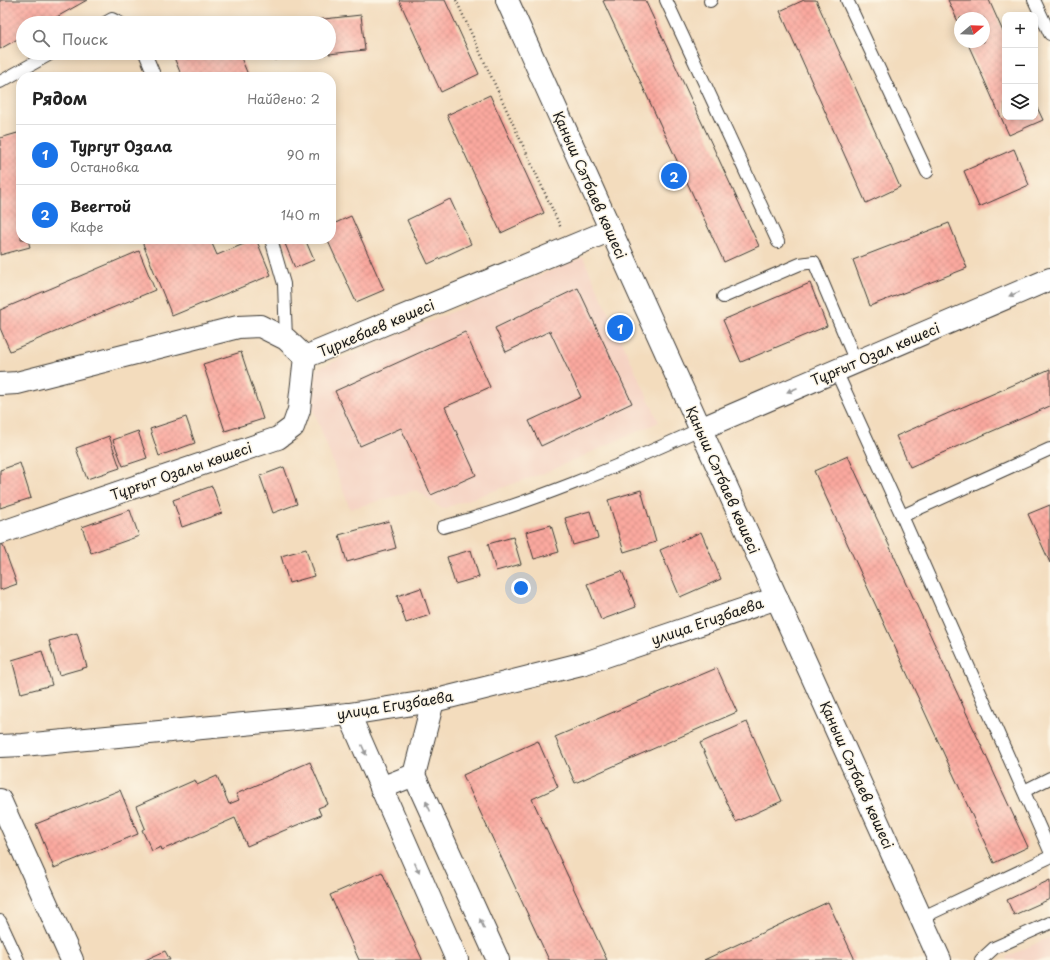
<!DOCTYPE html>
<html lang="ru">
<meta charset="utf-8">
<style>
body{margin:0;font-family:"Playpen Sans",sans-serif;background:#f2f2f2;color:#222}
.controls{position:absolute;right:12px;top:12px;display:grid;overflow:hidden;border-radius:8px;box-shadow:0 2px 10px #0003}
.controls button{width:36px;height:36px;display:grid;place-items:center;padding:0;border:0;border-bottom:1px solid #e0e0e0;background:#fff;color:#222;font:20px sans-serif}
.compass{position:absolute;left:954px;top:12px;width:36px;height:36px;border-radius:50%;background:#fff;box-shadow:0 2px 10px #0003;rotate:71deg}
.you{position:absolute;left:521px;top:588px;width:14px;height:14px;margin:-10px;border:3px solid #fff;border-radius:50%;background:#1a73e8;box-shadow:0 0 0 6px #1a73e833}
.badge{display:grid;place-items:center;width:26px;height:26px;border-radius:50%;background:#1a73e8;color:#fff;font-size:13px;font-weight:700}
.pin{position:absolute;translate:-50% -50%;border:2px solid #fff;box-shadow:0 1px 4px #0006}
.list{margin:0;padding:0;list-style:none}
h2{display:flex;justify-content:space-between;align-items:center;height:52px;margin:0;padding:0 16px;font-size:17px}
h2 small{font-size:13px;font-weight:400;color:#767676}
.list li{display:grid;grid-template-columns:26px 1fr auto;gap:12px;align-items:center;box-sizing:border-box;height:60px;padding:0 16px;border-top:1px solid #e0e0e0}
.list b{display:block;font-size:15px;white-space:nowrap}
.list p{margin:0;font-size:13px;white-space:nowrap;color:#767676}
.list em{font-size:13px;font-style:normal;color:#767676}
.icon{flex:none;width:22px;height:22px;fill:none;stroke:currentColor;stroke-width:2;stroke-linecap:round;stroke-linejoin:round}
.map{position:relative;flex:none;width:1050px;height:960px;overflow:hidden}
.search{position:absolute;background:#fff;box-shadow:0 2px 10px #0003;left:16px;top:16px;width:320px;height:44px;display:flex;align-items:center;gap:10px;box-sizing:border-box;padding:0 14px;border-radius:22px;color:#767676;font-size:15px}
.panel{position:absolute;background:#fff;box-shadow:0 2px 10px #0003;left:16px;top:72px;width:320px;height:172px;border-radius:16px}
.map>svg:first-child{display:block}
.built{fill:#f5d2c2}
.building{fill:url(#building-cross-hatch)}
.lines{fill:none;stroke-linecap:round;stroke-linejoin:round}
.lane-casing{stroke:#3c3934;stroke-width:14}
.street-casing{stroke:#3c3934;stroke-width:24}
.secondary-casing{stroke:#3c3934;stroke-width:24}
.path{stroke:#3c3934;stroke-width:2.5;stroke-dasharray:1 3;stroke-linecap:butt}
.lane{stroke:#fff;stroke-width:12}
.street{stroke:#fff;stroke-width:22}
.secondary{stroke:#fff;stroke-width:22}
.oneway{fill:#999}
.labels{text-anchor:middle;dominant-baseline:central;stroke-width:3;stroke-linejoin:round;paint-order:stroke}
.street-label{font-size:14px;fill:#1c1c1c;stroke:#fcf5e5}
</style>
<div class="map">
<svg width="1050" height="960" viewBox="0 0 1050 960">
<defs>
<pattern id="building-cross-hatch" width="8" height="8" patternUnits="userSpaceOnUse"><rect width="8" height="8" fill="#fba99f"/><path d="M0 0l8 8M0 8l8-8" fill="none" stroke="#d79188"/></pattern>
</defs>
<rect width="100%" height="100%" fill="#fcf5e5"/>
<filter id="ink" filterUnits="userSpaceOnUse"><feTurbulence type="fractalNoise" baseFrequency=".025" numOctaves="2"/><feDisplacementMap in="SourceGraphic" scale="8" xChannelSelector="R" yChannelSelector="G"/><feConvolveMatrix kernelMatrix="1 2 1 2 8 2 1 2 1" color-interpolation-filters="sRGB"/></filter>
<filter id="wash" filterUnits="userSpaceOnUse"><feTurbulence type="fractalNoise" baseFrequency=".012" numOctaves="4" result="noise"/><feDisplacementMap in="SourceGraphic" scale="16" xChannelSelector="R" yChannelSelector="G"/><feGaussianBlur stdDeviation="0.9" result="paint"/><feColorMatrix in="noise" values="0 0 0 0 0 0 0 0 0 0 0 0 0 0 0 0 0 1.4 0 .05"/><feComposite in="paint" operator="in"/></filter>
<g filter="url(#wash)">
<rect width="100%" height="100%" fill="#f3dcbd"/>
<!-- built -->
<g class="built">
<path d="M583,257L659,422L547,472L442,509L417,490L350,509L313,408L316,369Z"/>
<path d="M1050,937V960H1007L1006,957Z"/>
</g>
<g id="blocks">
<!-- building -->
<g class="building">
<path d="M0,0H87L46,23H23V36L0,49Z"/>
<path d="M399,0H445L479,74L441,92Z"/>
<path d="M606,0H645L759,246L724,262L603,1Z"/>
<path d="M804,0H816L900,187L866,203L780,11Z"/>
<path d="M948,0H989L1005,36V117H1035V103L1043,120L1009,135L967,42H984V18H960V26Z"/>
<path d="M361,15L365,50L329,54V23H296V22Z"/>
<path d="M179,53H239L249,77H182L173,55Z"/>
<path d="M273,53H326V54L274,60Z"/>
<path d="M490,95L544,213L501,233L447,115Z"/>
<path d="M21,132V239H31L28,240L30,247L0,255V138Z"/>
<path d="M1014,149L1029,185L979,207L964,171Z"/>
<path d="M450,199L471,244L428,264L407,220Z"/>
<path d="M351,216L384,290L356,302L327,239H331V225Z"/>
<path d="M949,223L967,268L870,306L853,260Z"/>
<path d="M141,239H210L217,255L256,239L271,275L172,316Z"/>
<path d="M283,239H305L314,260L295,268Z"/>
<path d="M139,251L155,290L10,351L0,328V310Z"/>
<path d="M810,283L827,326L741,362L723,320Z"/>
<path d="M578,288L632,403L541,446L529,421L581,397L550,331L506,352L495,328Z"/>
<path d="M465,332L490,387L445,407L476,475L431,495L401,428L360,446L335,391Z"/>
<path d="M241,352L263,419L225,431L203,364Z"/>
<path d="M1050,369V406L910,467L896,436Z"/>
<path d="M186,417L195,443L159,456L150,429Z"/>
<path d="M138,431L147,458L123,466L113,440Z"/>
<path d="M109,436L120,468L87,479L76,448Z"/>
<path d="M848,456L1028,847L994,863L814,471Z"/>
<path d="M20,463L31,498L0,508V470Z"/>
<path d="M284,467L297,504L273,513L260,476Z"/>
<path d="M212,486L222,513L182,527L173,500Z"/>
<path d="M641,490L656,542L624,552L608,500Z"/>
<path d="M1050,505V563L1028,514Z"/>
<path d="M130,510L139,536L91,553L82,527Z"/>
<path d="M590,511L598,538L573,545L565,518Z"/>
<path d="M389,521L396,548L347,562L339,535Z"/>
<path d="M551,525L559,552L534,559L526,532Z"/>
<path d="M701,532L721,579L680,597L660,550Z"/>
<path d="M513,537L521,564L496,571L488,544Z"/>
<path d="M1,540L17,584L0,590V541Z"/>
<path d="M306,549L314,576L289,583L281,556Z"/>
<path d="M471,550L479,577L455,584L447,557Z"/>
<path d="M622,571L636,607L601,620L587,584Z"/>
<path d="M421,588L430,615L406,623L397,596Z"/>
<path d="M77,633L87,667L59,675L49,641Z"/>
<path d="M42,651L52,685L21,693L12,660Z"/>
<path d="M717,668L737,712L575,783L555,737Z"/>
<path d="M747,722L782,801L736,822L700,743Z"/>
<path d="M538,741L558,787L532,799L607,960H549L463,775Z"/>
<path d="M310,762L328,804L318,808L321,815L247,846L235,818L162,850L161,847L152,851L142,830L145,828L136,806L195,780L197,785L217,776L229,804L239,800L236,794Z"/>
<path d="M120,790L138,834L54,868L36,824Z"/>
<path d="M382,872L422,959V960H359L330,895Z"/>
<path d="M1050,880V899L1014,915L1007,900Z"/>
<path d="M828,902L855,960H704Z"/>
<path d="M165,951L170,960H145Z"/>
</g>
</g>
</g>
<g filter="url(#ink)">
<use href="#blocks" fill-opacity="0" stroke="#3c3934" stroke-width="1"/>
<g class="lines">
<defs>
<g id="lane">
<path d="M666,0L778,242"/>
<path d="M847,0L927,172"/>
<path d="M1034,0L1050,34"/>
<path d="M710,1L711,0"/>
<path d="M105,23L112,19L120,23"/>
<path d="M145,53L155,77"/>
<path d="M0,82L52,53"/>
<path d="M271,239L284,284L286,339"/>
<path d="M723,297L800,264L814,262L856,362"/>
<path d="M836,371L902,516L1050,851"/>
<path d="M902,516L1050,449"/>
<path d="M443,527C531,503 617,467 700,429"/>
<path d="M1024,791L1050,778"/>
<path d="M921,918L1050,857"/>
<path d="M0,921L18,960"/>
<path d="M981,960L994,948L1050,923"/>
</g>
<g id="street">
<path d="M305,357L611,230"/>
<path d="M0,384L17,383L238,327L260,326L286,339L305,357"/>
<path d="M700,429L1050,279"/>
<path d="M0,533L278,438L293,427L299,410L305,357"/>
<path d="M433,701L414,775L498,960"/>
<path d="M349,714L457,960"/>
<path d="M0,746L23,745L349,714L433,701L585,663L777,598"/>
<path d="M381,788L414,775"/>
<path d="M0,800L72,960"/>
</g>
<path id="secondary" d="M507,0L940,960"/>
</defs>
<!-- lane casing -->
<use href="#lane" class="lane-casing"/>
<!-- street casing -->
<use href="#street" class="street-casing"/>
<!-- secondary casing -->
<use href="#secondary" class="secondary-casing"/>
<!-- path -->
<path class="path" d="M456,0L561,228"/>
<!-- lane -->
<use href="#lane" class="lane"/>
<!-- street -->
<use href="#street" class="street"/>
<!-- secondary -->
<use href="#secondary" class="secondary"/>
</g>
<!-- one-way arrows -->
<defs><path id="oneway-solid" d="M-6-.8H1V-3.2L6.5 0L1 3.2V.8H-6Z"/></defs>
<g class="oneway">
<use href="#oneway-solid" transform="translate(1014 294) rotate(157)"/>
<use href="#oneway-solid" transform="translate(792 390) rotate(157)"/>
<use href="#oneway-solid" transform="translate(364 750) rotate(66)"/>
<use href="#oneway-solid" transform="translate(428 806) rotate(-114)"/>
<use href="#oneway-solid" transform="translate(417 868) rotate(66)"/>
<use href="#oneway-solid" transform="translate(482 924) rotate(-114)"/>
</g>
</g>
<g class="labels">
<!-- street labels -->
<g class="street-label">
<text transform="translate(590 185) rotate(66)">Қаныш Сәтбаев көшесі</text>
<text transform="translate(376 328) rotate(-23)">Түркебаев көшесі</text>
<text transform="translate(875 354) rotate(-23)">Тұрғыт Озал көшесі</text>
<text transform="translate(181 471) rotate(-19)">Тұрғыт Озалы көшесі</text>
<text transform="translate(723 480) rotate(66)">Қаныш Сәтбаев көшесі</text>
<text transform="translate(707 621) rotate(-19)">улица Егизбаева</text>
<text transform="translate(395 705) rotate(-9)">улица Егизбаева</text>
<text transform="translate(857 775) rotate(66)">Қаныш Сәтбаев көшесі</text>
</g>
</g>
</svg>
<div class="controls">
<button>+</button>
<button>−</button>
<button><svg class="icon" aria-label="layers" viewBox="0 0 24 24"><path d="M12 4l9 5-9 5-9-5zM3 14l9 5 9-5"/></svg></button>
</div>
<svg class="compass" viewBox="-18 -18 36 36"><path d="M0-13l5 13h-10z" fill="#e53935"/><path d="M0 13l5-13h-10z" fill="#767676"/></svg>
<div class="you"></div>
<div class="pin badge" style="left:620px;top:328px">1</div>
<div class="pin badge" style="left:674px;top:176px">2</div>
<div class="search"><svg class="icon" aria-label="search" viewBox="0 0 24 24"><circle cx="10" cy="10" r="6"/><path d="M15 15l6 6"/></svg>Поиск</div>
<section class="panel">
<h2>Рядом<small>Найдено: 2</small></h2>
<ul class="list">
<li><span class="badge">1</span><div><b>Тургут Озала</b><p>Остановка</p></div><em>90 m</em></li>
<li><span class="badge">2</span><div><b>Beerтой</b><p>Кафе</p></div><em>140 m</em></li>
</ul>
</section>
</div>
